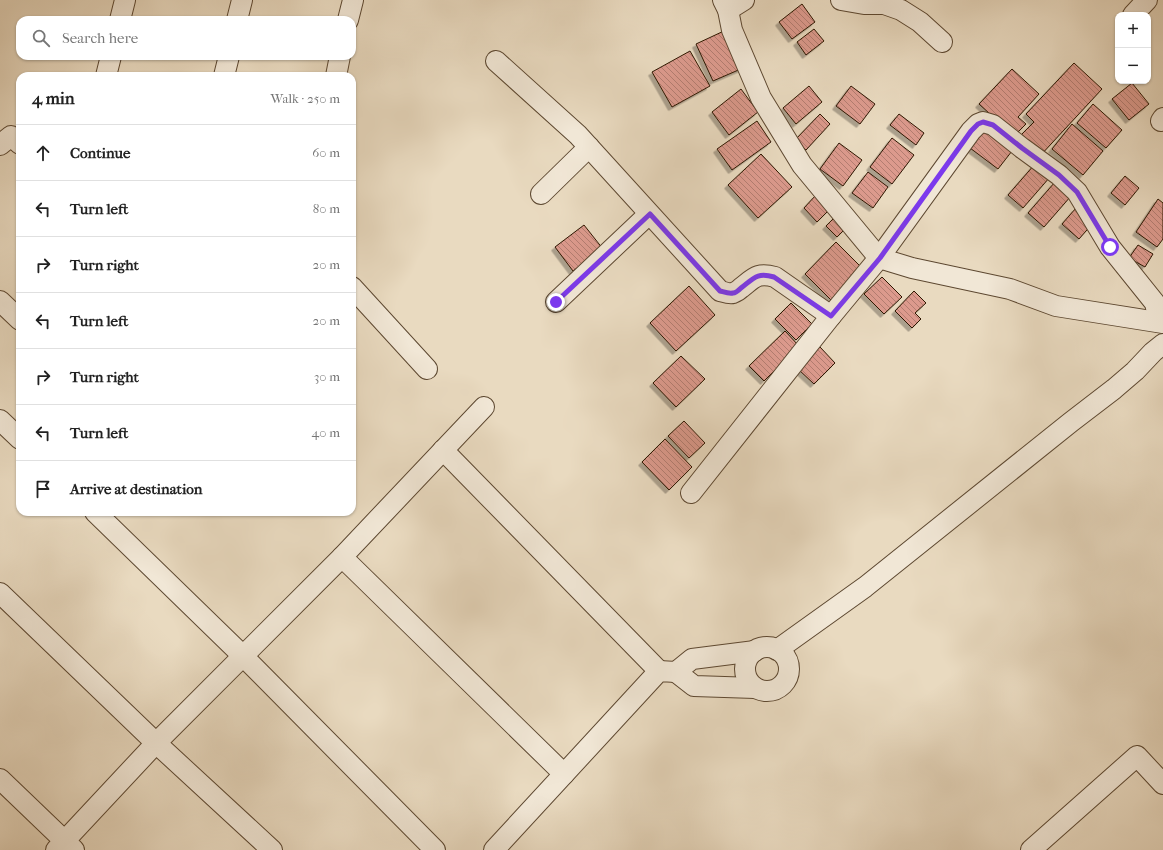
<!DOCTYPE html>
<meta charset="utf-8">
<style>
body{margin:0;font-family:"IM FELL French Canon",serif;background:#f6f6f6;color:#222}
.controls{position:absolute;right:12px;top:12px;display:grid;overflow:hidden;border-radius:8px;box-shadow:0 1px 3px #0004}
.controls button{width:36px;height:36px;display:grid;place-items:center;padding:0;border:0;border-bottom:1px solid #e0e0e0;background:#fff;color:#222;font:20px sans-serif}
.stop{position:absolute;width:12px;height:12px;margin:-9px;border:3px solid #7c3aed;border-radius:50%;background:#fff}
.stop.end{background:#7c3aed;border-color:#fff;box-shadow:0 1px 4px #0008}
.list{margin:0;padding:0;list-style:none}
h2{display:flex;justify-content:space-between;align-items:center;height:52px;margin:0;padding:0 16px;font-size:17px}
h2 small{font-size:13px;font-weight:400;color:#767676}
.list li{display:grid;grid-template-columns:26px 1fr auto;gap:12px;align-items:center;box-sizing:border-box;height:56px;padding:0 16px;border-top:1px solid #e0e0e0}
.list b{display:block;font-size:15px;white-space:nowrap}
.list em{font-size:13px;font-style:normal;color:#767676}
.icon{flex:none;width:22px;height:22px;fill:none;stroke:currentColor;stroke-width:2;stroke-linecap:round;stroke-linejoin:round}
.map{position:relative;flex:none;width:1163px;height:850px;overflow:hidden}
.search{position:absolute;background:#fff;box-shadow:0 1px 3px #0004;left:16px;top:16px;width:340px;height:44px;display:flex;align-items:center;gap:10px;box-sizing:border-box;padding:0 14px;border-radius:12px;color:#767676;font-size:15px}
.panel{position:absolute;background:#fff;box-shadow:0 1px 3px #0004;left:16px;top:72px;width:340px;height:444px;border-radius:12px}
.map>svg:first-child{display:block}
.building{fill:url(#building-back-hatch);stroke:#2e1701;filter:url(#shadow)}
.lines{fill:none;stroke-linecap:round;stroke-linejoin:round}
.street-casing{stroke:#5d4831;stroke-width:22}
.street{stroke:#f1e7d6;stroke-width:20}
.route{stroke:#7c3aed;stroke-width:5}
</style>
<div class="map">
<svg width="1163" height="850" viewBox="0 0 1163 850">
<defs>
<pattern id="building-back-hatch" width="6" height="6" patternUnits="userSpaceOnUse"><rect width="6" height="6" fill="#dc9a8d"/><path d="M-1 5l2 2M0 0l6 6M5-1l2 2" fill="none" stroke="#b37d71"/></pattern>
<filter id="shadow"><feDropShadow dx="-3.5" dy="3.5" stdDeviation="0" flood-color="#0004"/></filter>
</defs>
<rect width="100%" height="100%" fill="#e9dac0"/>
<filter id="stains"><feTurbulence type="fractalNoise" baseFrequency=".005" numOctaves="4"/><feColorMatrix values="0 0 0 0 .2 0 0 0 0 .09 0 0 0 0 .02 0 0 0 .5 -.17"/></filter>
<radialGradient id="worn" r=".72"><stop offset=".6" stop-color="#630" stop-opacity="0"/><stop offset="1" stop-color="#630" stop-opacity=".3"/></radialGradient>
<!-- building -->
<g class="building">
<path d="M802,4L815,22L792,39L779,22Z"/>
<path d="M814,29L824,41L806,55L797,42Z"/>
<path d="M726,30L743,68L713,81L696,44Z"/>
<path d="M690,51L710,86L672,107L652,72Z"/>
<path d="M1074,63L1102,89L1039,157L1018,138L1034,122L1026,114Z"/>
<path d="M1012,69L1039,94L1018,117L1026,124L1014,136L979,104Z"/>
<path d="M1132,83L1149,104L1129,120L1112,99Z"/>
<path d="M809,86L822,102L796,124L783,108Z"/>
<path d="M851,86L875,104L860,124L836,106Z"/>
<path d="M741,89L758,112L729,135L712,112Z"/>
<path d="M1093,104L1122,130L1106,148L1077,123Z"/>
<path d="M820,114L830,124L806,150L795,140Z"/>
<path d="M899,114L924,133L916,145L890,125Z"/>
<path d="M757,121L771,142L732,170L717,149Z"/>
<path d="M1072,124L1103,151L1083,175L1052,149Z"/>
<path d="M984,130L1012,151L998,169L970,148Z"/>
<path d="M892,138L914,155L892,184L870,167Z"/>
<path d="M839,143L862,160L843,186L820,169Z"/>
<path d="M761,154L792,187L758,218L728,185Z"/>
<path d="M1035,164L1050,177L1023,208L1008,195Z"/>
<path d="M868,172L888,187L873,208L852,193Z"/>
<path d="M1125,176L1139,188L1125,205L1111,193Z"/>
<path d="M1055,182L1071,196L1044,227L1028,213Z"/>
<path d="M816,195L830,209L817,222L804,208Z"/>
<path d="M1158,199L1163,203V239L1157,247L1136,232Z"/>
<path d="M1076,208L1093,223L1079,239L1062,224Z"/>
<path d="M837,215L848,226L837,237L826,226Z"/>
<path d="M584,225L603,249L573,271L555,247Z"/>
<path d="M836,242L864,270L832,301L805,274Z"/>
<path d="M1138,245L1153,254L1145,267L1129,258Z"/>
<path d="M882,277L902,297L884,314L864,294Z"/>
<path d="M689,286L715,315L676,351L650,323Z"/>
<path d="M914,291L926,303L915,313L921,319L912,328L895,311Z"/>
<path d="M791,303L812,324L796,340L775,319Z"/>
<path d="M785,331L799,346L764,381L749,366Z"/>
<path d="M820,347L835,363L814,384L798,369Z"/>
<path d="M681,356L705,379L676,407L653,383Z"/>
<path d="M684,421L705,443L689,458L668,436Z"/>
<path d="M665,439L692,467L669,490L642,462Z"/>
</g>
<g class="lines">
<defs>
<g id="street">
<path d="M723,0L728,10L732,30L761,98L802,165L879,258L912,268L1010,289L1056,306L1163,323"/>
<path d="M841,0L864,4H884L901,10L920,22L942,42"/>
<path d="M728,10L744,0"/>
<path d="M1133,15L1147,0"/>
<path d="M120,20L125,0"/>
<path d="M237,20L242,0"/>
<path d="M348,20L353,0"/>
<path d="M496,61L578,135L720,291C724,292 729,294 733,293C736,292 739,290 741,288C754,278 757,272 775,277L831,316"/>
<path d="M106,76L111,56"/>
<path d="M224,76L229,56"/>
<path d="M336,76L340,56"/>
<path d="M1161,121L1163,118"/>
<path d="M0,145L11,136L20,144"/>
<path d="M541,194L589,147"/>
<path d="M352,287L427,369"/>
<path d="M0,301L20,320"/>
<path d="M556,302L649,214"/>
<path d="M0,420L20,439"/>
<path d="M443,450L659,671"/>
<path d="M691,493L831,316L879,258L971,131L978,124L983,122L993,125L1022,148L1059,175L1077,192L1110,247L1155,303L1159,322"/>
<path d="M95,512L243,656L435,850"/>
<path d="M342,557L484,407"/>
<path d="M0,593L156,743L272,850"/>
<circle cx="767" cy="669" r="22"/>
<path d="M777,650L865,587L1071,422L1114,389L1135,371L1153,352L1163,344"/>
<path d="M755,688L694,686L676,672L692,659L755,651"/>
<path d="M0,779L74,850"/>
<path d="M56,850L156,743L342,557L564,774"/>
<path d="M494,850L659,671L676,672"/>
<path d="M1031,850L1137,756L1163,784"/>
</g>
</defs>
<!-- street casing -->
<use href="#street" class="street-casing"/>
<!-- street -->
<use href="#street" class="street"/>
</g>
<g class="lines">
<!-- route -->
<path class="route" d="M556,302L650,214L720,291C724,292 729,294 733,293C736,293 739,290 741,288C754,278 757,272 774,277L831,316L880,258L971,131L978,124L983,122L993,125L1022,148L1059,175L1077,192L1110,247"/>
</g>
<rect width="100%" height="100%" filter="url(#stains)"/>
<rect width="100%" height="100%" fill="url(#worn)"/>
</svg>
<div class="controls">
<button>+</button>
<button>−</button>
</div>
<div class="stop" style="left:1110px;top:247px"></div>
<div class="stop end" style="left:556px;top:302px"></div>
<div class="search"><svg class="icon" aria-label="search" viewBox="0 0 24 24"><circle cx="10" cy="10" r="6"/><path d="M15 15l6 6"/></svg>Search here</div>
<section class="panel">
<h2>4 min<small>Walk · 250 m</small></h2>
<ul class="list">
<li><svg class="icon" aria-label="ahead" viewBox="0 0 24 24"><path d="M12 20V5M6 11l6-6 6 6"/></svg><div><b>Continue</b></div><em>60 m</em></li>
<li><svg class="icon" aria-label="left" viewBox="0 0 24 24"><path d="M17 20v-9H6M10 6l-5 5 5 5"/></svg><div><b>Turn left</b></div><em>80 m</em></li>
<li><svg class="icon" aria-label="right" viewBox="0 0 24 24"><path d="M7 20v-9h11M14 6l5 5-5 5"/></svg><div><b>Turn right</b></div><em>20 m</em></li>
<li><svg class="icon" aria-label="left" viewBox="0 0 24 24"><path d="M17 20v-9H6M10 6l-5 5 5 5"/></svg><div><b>Turn left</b></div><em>20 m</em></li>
<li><svg class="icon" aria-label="right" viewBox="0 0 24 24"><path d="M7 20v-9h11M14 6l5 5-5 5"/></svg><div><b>Turn right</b></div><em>30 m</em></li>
<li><svg class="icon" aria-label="left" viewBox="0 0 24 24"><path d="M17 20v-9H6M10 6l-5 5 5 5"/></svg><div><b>Turn left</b></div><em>40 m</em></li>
<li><svg class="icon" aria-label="arrive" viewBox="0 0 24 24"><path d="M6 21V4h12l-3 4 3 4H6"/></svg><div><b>Arrive at destination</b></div></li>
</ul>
</section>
</div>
